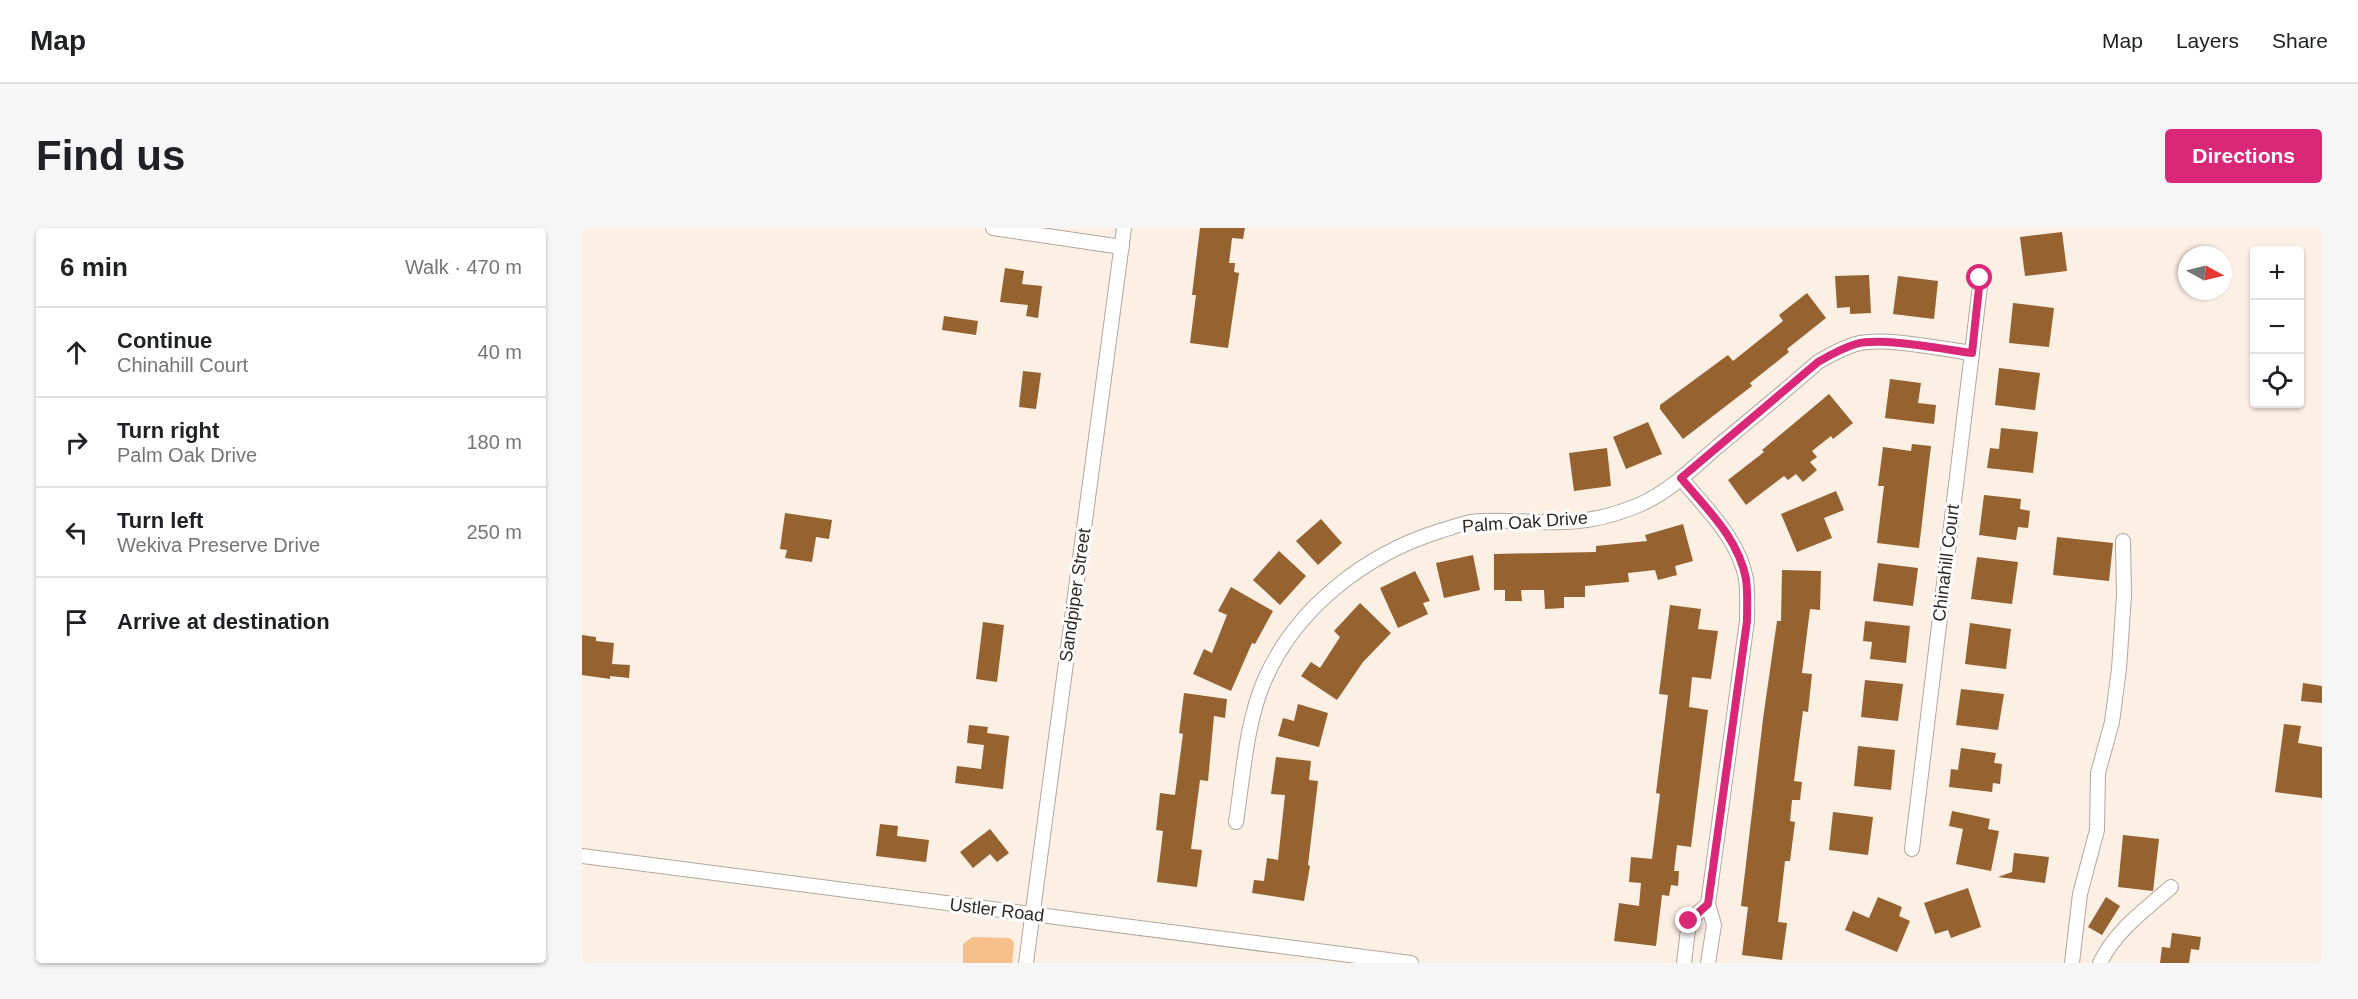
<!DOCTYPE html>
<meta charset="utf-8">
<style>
body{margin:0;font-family:Arial,sans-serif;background:#f6f6f6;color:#202124}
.controls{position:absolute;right:18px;top:18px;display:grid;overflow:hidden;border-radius:6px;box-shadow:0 2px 4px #0004}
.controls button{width:54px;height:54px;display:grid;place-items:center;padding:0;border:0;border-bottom:2px solid #e0e0e0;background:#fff;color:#202124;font:30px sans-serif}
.compass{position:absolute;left:1596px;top:18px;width:54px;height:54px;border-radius:50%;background:#fff;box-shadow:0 2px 4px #0004;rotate:97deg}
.stop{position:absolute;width:18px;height:18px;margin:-14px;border:4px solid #db2777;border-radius:50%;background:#fff}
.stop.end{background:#db2777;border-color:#fff;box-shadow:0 2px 6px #0008}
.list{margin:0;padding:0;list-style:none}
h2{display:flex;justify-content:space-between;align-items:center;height:78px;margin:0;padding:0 24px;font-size:26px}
h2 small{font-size:20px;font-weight:400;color:#757577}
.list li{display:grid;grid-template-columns:39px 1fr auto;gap:18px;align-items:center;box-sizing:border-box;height:90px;padding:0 24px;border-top:2px solid #e0e0e0}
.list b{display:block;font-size:22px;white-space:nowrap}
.list p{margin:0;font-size:20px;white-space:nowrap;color:#757577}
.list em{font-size:20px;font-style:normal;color:#757577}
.icon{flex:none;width:33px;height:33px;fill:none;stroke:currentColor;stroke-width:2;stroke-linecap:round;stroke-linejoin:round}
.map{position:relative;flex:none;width:1740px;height:735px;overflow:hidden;border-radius:6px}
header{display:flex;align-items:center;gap:36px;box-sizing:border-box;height:84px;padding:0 30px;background:#fff;border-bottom:2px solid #e0e0e0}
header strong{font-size:28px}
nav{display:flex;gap:33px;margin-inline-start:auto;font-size:21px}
.intro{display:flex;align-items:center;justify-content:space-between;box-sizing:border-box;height:144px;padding:0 36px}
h1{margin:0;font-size:42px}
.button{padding:15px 27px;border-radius:6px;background:#db2777;color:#fff;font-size:21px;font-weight:700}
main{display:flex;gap:36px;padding:0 36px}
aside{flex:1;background:#fff;border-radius:6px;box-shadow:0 2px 4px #0004}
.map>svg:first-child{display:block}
.water{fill:#f7bf8c}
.building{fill:#956230}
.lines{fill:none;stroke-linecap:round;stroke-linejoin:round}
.minor-casing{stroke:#b3a79d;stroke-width:16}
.minor{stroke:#fff;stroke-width:14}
.route{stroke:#db2777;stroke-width:8}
.labels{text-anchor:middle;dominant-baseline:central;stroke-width:6;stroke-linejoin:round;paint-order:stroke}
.street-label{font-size:18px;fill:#2e2925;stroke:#fff}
</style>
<header>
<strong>Map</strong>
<nav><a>Map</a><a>Layers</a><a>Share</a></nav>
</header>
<div class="intro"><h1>Find us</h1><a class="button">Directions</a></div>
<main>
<aside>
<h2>6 min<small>Walk · 470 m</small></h2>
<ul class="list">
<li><svg class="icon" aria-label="ahead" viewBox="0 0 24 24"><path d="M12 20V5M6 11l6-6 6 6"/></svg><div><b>Continue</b><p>Chinahill Court</p></div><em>40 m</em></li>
<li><svg class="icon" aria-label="right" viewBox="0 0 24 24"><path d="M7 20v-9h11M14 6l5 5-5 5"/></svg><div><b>Turn right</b><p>Palm Oak Drive</p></div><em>180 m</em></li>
<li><svg class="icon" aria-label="left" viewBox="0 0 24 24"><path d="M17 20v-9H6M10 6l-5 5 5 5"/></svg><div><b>Turn left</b><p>Wekiva Preserve Drive</p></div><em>250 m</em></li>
<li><svg class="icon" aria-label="arrive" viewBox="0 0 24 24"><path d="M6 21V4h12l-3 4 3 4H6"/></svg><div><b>Arrive at destination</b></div></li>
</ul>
</aside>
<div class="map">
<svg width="1740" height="735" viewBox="0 0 1740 735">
<rect width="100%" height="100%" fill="#fcefe4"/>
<!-- water -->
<path class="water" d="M390,709L428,710L432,715L430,735H381V716Z"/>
<!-- building -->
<g class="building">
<path d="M618,0H663L661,11L650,10L647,35H653L652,44L657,45L646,120L608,115L614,67H610Z"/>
<path d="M1480,4L1485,43L1443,48L1438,9Z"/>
<path d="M423,40L442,43L440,56L460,58L456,90L444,88L446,77L418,74Z"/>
<path d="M1287,47L1289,85L1268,86V79L1255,80L1253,48Z"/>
<path d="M1316,48L1356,53L1352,91L1311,86Z"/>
<path d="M1225,65L1244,90L1205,121L1207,124L1168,155L1170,158L1101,211L1078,181V177L1146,127L1151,133L1201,93L1197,87Z"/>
<path d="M1431,75L1472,80L1467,119L1427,115Z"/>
<path d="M362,88L396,93L394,107L360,102Z"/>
<path d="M1417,140L1458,145L1453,182L1413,177Z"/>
<path d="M441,143L459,145L454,181L437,179Z"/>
<path d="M1308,151L1339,155L1336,175L1354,177L1352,196L1303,190Z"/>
<path d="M1247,166L1271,195L1251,211L1249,208L1230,223L1235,229L1228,234L1235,242L1221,254L1214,246L1206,252L1202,248L1164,277L1146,252L1182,224L1180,222Z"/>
<path d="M1066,194L1080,226L1044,241L1031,209Z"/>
<path d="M1419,200L1456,204L1451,245L1405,240L1408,220L1417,221Z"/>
<path d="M1330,216L1349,218L1337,320L1295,315L1302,258H1296L1301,219L1329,223Z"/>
<path d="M1025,220L1029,258L992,263L987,225Z"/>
<path d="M1254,263L1262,282L1242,290L1250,310L1215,324L1199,286Z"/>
<path d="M1402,267L1439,271L1438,281L1448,283L1446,300L1436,299L1434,312L1397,307Z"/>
<path d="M203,285L250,292L247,311L234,309L230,334L203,330L205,322L198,321Z"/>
<path d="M739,291L760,315L736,337L714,313Z"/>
<path d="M1101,296L1111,333L1093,338L1095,347L1076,352L1073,342L1046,345L1047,354L1003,358V369H982V380L963,381L962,362H939L940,373H923V362H912V326L1014,324V318L1065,313L1063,307Z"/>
<path d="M1475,309L1531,315L1527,353L1471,347Z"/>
<path d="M697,323L724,348L698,377L671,352Z"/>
<path d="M891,327L898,362L862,370L854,335Z"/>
<path d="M1395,329L1436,334L1430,376L1389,371Z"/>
<path d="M1296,335L1336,340L1331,378L1291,373Z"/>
<path d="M1200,342L1239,343L1238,382L1228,381L1220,445L1230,446L1226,484L1221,483L1212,553L1220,554L1218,572H1210L1208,593L1213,594L1208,633H1203L1196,694L1205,695L1200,732L1160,727L1166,679L1159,678L1181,491L1195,393H1199Z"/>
<path d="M833,343L848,373L841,375L846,386L816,400L798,360Z"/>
<path d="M649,359L691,383L673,416L670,415L649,463L611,446L622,421L630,425L645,387L636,383Z"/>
<path d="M778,375L809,405L781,434L755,472L719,448L729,434L738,440L758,409L752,403Z"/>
<path d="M1088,377L1119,381L1116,401L1136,403L1129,451L1110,449L1107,479L1126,482L1109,619L1095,617L1092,643H1097L1096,658L1089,657L1087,668L1080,667L1074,718L1032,713L1037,675L1057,678L1059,655L1047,654L1049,629L1070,631L1078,566L1074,565L1086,467L1077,466Z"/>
<path d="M1283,393L1328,398L1324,435L1288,431L1290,414L1281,413Z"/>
<path d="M401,394L422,397L415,454L394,451Z"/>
<path d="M1388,395L1429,401L1424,441L1383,436Z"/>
<path d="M0,407L14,409V413L32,415L30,436L48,437L47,450L28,448V451L0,447Z"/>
<path d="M1283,452L1321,456L1316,493L1279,489Z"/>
<path d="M1721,455L1740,458V475L1719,473Z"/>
<path d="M1379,461L1422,466L1416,502L1374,497Z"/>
<path d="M602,465L645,471L643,490L632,488L626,553L618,552L609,621L620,622L615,659L575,654L581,603L574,602L578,565L593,567L601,506L597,505Z"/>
<path d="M716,476L746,485L737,519L696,508L701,490L712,493Z"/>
<path d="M1702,496L1719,498L1716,515L1740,519V570L1693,564Z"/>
<path d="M387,497L406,499L405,505L427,508L421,561L373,555L375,538L399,541L402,517L385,515Z"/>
<path d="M1276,518L1313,522L1309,562L1272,558Z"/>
<path d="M1379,520L1414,525L1412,535L1420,536L1418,556L1411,555L1410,564L1367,559L1369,541L1376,542Z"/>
<path d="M694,529L729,533L727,552L736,553L726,637L728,638L722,673L670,665L672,652L682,653L685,630L696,632L703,567L689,566Z"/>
<path d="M1370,583L1408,591L1406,601L1417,603L1409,643L1374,636L1381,601L1367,598Z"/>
<path d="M1251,584L1291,589L1286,627L1247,622Z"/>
<path d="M298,596L316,598L315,608L347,612L344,634L294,628Z"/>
<path d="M408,601L427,625L415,634L408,626L391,640L378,624Z"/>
<path d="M1541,607L1577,611L1571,663L1536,659Z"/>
<path d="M1432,625L1467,629L1463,655L1416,649L1430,644Z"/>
<path d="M1386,660L1399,699L1369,710L1366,702L1353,706L1342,675Z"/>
<path d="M1296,669L1320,679L1317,688L1328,693L1315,724L1263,702L1271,683L1287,690Z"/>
<path d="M1524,669L1538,678L1520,707L1506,699Z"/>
<path d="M1590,705L1619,709L1617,722L1609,721L1607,735H1578L1580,719L1588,720Z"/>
</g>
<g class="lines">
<defs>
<g id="minor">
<path d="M411,0L540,19"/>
<path d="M1099,250C1124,281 1157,311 1164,351C1166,364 1165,379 1165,393L1126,676L1132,697L1126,735"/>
<path d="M654,594C661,549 664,494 683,451C715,379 784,326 858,303C868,300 878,296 888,294C920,290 952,296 984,294C1009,293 1036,286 1059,276C1087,264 1112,239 1135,219C1169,191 1203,163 1236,134C1248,127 1260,120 1274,116C1302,108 1359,121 1390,125"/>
<path d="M1330,621L1399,50"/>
<path d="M0,628L829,735"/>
<path d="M444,735L542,0"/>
<path d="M1102,735L1107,693L1126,676"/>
<path d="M1490,735L1498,666L1515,602L1516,545L1530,494L1537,441L1542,367L1541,313"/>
<path d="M1518,735C1533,703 1563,682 1589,659"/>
</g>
</defs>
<!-- minor casing -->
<use href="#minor" class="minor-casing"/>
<!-- minor -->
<use href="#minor" class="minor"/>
</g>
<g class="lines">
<!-- route -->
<path class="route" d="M1107,693L1126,676L1165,393C1165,380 1166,365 1164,351C1157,311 1124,280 1099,250L1236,134C1248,127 1260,120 1274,116C1300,109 1360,121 1390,125L1398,50"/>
</g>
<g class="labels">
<!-- street labels -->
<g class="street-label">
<text transform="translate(943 294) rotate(-4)">Palm Oak Drive</text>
<text transform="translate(1364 335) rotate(-83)">Chinahill Court</text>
<text transform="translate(493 367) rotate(-82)">Sandpiper Street</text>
<text transform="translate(415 682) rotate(7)">Ustler Road</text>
</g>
</g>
</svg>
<div class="controls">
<button>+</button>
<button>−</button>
<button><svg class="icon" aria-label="locate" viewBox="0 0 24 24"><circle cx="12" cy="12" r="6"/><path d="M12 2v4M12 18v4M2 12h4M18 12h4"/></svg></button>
</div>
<svg class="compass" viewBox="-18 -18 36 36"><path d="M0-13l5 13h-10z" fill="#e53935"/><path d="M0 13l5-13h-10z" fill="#757577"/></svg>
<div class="stop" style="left:1398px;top:50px"></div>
<div class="stop end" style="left:1107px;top:693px"></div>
</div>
</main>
